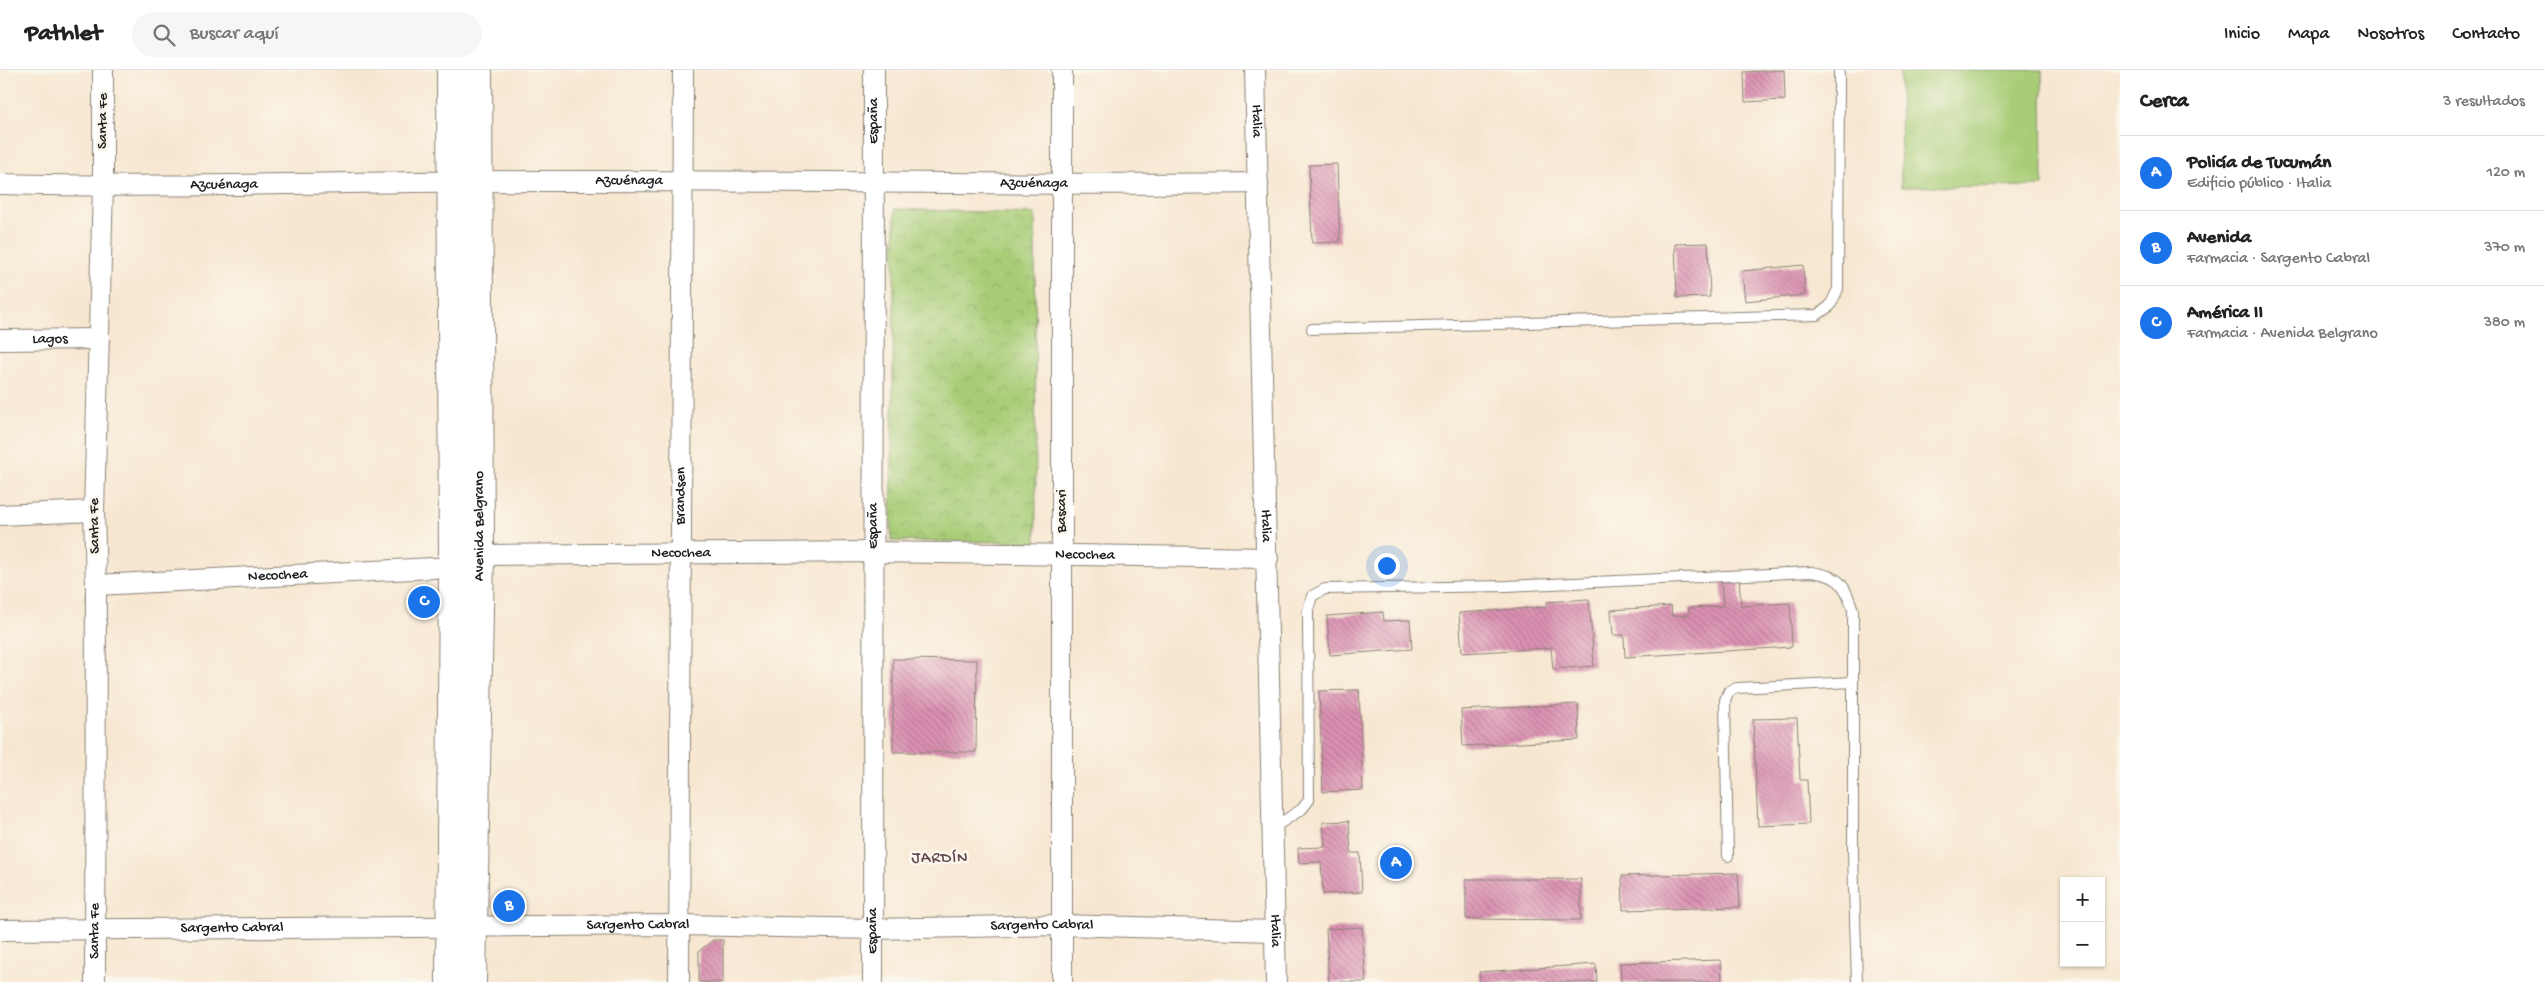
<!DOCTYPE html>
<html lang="es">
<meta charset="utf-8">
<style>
body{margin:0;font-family:"Gochi Hand",sans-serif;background:#f6f6f6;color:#222}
.controls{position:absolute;right:15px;bottom:15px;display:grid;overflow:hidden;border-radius:0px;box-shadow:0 1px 4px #0004}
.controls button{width:45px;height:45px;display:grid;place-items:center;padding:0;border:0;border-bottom:1px solid #e0e0e0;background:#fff;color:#222;font:25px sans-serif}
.you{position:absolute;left:1386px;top:495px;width:18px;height:18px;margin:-12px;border:4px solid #fff;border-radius:50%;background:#1a73e8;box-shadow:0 0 0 8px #1a73e833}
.badge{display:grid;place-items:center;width:32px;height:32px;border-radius:50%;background:#1a73e8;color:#fff;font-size:16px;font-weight:700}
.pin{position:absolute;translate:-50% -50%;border:2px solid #fff;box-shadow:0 1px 5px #0006}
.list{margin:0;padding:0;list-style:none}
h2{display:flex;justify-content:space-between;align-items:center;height:65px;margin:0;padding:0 20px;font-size:21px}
h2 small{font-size:16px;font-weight:400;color:#767676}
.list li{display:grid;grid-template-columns:32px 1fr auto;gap:15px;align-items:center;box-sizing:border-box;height:75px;padding:0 20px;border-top:1px solid #e0e0e0}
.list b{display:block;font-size:19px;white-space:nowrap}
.list p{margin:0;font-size:16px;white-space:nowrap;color:#767676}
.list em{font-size:16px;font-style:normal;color:#767676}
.icon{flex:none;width:28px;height:28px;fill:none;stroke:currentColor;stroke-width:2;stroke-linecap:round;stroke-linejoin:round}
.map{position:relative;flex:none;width:2120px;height:912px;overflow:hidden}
header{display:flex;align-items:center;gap:30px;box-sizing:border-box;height:70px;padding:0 25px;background:#fff;border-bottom:1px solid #e0e0e0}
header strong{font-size:24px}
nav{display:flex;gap:28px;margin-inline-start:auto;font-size:18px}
.search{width:350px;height:45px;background:#f6f6f6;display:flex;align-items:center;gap:12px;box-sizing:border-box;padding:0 18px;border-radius:28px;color:#767676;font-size:19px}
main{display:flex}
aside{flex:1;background:#fff}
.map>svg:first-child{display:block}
.park{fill:url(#park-crowns);stroke:#62744a}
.pitch{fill:#a9cd77;stroke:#62744a}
.building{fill:url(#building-back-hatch)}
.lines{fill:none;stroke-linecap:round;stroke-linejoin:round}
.lane-casing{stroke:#8a8276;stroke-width:12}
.street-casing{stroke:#8a8276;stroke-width:22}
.primary-casing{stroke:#8a8276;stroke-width:30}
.lane{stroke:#fff;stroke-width:10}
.street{stroke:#fff;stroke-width:20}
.primary{stroke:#fff;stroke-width:28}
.labels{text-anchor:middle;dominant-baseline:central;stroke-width:5;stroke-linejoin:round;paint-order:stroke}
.street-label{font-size:15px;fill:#1c1c1c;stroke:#fbf7ec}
.neighbourhood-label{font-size:16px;letter-spacing:1px;fill:#5f4550;stroke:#fbf7ec}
</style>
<header>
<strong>Pathlet</strong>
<div class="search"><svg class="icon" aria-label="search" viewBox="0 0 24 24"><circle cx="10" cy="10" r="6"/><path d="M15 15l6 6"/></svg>Buscar aquí</div>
<nav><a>Inicio</a><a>Mapa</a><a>Nosotros</a><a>Contacto</a></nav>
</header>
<main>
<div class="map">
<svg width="2120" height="912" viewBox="0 0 2120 912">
<defs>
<pattern id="park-crowns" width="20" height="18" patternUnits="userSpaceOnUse" patternTransform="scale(1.25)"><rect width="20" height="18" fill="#a9cd77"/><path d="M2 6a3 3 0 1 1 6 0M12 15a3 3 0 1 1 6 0" fill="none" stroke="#91af66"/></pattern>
<pattern id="building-back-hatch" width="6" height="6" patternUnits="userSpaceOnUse" patternTransform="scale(1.25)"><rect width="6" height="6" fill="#db91b2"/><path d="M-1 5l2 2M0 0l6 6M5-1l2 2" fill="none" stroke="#b17690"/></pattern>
</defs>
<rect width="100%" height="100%" fill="#fbf7ec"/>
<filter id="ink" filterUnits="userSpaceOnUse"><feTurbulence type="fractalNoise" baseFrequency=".02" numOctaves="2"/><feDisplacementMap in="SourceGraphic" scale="10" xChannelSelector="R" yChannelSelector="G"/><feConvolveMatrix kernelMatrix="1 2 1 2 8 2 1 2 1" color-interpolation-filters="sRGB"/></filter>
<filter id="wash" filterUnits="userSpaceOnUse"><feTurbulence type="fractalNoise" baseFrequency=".0096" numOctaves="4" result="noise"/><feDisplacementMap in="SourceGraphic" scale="20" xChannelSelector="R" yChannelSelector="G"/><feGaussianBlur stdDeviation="1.12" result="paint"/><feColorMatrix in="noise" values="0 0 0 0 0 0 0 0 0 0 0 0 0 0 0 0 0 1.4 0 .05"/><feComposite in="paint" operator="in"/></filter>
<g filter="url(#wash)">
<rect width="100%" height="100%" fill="#f7e7d1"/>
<!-- park -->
<path class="park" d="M895,139L1035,144L1036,472L891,471Z"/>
<!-- pitch -->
<path class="pitch" d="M1900,0H2042L2043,116L1901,117Z"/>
<g id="blocks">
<!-- building -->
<g class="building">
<path d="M1784,0L1785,30L1745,32L1744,2Z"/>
<path d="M1337,94L1340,172L1312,173L1309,95Z"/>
<path d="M1708,173L1710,227L1677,228L1675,174Z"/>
<path d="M1803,195L1805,225L1745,231L1742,201Z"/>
<path d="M1739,508L1741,536L1790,533L1792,577L1625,587L1624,565H1613L1611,540L1671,536L1672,546L1689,545V538L1723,536L1721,509Z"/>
<path d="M1589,529L1594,596L1553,599L1551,578L1462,583L1459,543L1547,537V532Z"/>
<path d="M1383,542L1384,551L1410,550L1412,579L1330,585L1327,546Z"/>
<path d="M893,589L977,590L976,682H893Z"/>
<path d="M1359,620L1363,720L1323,722L1319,621Z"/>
<path d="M1578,634L1579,670L1463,676L1461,640Z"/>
<path d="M1797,648L1800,710H1807L1809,754L1758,756L1753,649Z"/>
<path d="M1349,751L1351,783H1360L1362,822L1323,824L1321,792L1299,793L1298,778L1325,777L1323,752Z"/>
<path d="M1738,803L1740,837L1623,840L1622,806Z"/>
<path d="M1466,809H1581V850L1466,849Z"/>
<path d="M1362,857L1366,912H1329L1326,859Z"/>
<path d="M713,870H723V912H699V881Z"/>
<path d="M1721,890L1722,912H1621L1620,893Z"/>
<path d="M1596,894L1597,912H1480L1479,902Z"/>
</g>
</g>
</g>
<g filter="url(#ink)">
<use href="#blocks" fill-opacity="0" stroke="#8a8276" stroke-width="1"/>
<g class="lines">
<defs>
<g id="lane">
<path d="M1312,259L1817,245L1830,236L1838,219L1839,0"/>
<path d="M1273,758L1302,739L1309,730L1308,540L1312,526L1325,519L1507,516L1811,502C1840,506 1844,513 1853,540V784L1857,912"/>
<path d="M1728,786L1725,630L1729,621L1737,618L1853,612"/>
</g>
<g id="street">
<path id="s1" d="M1255,0L1276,912"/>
<path id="s2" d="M0,114C181,119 362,111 543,111C782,110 1019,116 1258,113"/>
<path id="s3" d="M0,270L99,269"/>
<path d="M0,445L94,441"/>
<path id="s4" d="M96,515L453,497L480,485L873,482L1268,488"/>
<path id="s5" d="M0,860L680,855L874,859L1061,855L1275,861"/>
<path id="s6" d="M95,912L96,515L94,441L103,117V0"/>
<path id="s7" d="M679,912L683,0"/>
<path id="s8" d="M873,912L874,0"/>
<path d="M1062,912V0"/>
</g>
<g id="primary">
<path d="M450,912L453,497L451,0"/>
<path id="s9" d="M472,912L480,485L478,0"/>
</g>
</defs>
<!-- lane casing -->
<use href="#lane" class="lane-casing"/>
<!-- street casing -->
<use href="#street" class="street-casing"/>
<!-- primary casing -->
<use href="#primary" class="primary-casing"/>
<!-- lane -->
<use href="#lane" class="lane"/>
<!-- street -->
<use href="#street" class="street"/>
<!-- primary -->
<use href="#primary" class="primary"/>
</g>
</g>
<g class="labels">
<!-- street labels -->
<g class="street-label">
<text transform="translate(103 51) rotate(-90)">Santa Fe</text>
<text stroke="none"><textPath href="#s8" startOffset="861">España</textPath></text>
<text stroke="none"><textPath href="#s1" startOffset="51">Italia</textPath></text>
<text stroke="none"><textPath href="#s2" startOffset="629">Azcuénaga</textPath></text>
<text stroke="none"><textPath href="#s2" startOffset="224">Azcuénaga</textPath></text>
<text stroke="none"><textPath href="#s2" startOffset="1034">Azcuénaga</textPath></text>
<text stroke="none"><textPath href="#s3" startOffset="50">Lagos</textPath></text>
<text stroke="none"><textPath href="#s7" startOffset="486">Brandsen</textPath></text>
<text transform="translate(1062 441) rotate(-90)">Bascari</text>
<text transform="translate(95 456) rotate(-91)">Santa Fe</text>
<text stroke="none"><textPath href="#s9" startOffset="456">Avenida Belgrano</textPath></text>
<text stroke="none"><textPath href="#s8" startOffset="456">España</textPath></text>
<text stroke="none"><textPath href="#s1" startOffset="456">Italia</textPath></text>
<text stroke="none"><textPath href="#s4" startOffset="588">Necochea</textPath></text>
<text stroke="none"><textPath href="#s4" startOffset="992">Necochea</textPath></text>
<text stroke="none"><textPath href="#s4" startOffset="182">Necochea</textPath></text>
<text stroke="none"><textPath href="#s5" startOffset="638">Sargento Cabral</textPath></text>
<text stroke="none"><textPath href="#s5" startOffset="1042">Sargento Cabral</textPath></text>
<text stroke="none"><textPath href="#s5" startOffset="232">Sargento Cabral</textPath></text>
<text stroke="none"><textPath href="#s6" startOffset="51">Santa Fe</textPath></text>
<text stroke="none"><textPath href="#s8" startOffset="51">España</textPath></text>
<text stroke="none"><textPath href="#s1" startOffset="861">Italia</textPath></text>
</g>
<!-- neighbourhood labels -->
<g class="neighbourhood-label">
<text x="940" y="789">JARDÍN</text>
</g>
</g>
</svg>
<div class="controls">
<button>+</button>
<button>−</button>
</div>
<div class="you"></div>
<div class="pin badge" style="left:1396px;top:793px">A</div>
<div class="pin badge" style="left:509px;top:836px">B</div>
<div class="pin badge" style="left:424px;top:532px">C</div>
</div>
<aside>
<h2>Cerca<small>3 resultados</small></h2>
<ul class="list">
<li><span class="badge">A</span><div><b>Policía de Tucumán</b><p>Edificio público · Italia</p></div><em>120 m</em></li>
<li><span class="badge">B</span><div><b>Avenida</b><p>Farmacia · Sargento Cabral</p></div><em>370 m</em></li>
<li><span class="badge">C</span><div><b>América II</b><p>Farmacia · Avenida Belgrano</p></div><em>380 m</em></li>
</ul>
</aside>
</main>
